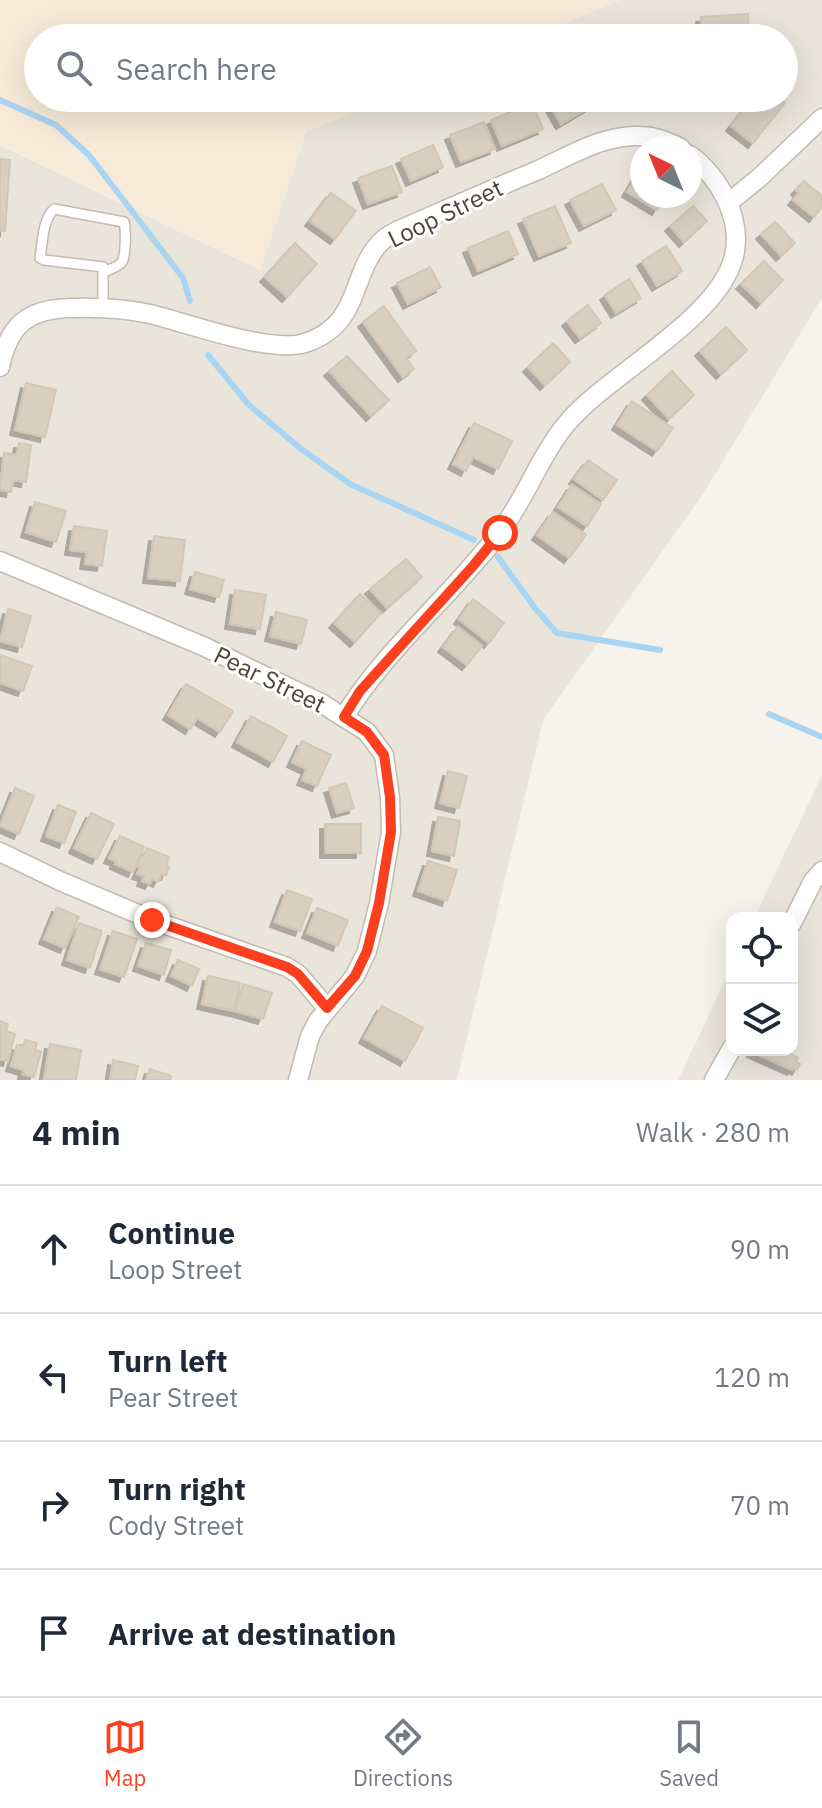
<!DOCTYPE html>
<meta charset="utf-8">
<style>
body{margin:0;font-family:"IBM Plex Sans",sans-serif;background:#f2f2f3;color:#1f2937}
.controls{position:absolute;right:24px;bottom:24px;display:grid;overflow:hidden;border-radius:16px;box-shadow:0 8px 32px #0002}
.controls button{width:72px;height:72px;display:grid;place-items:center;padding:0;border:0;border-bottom:2px solid #e0e1e3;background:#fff;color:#1f2937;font:40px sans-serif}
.compass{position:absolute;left:630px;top:136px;width:72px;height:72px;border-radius:50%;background:#fff;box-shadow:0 8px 32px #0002;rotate:317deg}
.stop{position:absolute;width:24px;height:24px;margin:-18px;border:6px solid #fc3f1d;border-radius:50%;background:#fff}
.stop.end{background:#fc3f1d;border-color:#fff;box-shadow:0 2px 8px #0008}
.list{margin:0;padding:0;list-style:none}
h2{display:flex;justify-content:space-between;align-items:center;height:104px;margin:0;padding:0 32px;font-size:34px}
h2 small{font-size:26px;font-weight:400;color:#747a83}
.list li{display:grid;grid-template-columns:52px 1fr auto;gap:24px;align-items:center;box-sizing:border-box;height:128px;padding:0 32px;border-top:2px solid #e0e1e3}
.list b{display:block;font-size:30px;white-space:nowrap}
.list p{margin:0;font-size:26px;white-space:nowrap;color:#747a83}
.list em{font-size:26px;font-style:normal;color:#747a83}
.icon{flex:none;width:44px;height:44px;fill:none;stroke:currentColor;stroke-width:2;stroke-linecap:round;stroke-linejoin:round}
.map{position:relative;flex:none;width:822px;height:1080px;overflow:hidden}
.search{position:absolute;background:#fff;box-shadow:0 8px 32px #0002;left:24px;right:24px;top:24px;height:88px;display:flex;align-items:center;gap:20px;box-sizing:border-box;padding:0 28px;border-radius:44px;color:#747a83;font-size:30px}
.sheet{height:616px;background:#fff}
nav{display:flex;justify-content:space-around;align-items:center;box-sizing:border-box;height:112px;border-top:2px solid #e0e1e3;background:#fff;font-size:22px;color:#747a83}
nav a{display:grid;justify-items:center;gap:4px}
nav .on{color:#fc3f1d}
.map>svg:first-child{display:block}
.residential{fill:#eae5da;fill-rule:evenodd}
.commercial{fill:#f7ead8}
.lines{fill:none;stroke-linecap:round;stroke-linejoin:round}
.stream{stroke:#a9d4f2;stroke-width:6}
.building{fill:#d8cfc1;stroke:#d3c7b4;stroke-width:2;filter:url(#shadow)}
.lane-casing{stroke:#c2bbae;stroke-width:12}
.street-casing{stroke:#c2bbae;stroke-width:21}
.lane{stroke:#fff;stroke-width:9}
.street{stroke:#fff;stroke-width:18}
.route{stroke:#fc3f1d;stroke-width:10}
.labels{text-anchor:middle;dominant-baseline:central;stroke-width:6;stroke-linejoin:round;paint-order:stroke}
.street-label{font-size:24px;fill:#4b4439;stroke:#fff}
</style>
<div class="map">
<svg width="822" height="1080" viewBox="0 0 822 1080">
<defs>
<filter id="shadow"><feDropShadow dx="-5" dy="5" stdDeviation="0" flood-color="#0004"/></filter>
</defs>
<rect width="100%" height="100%" fill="#f6f3ec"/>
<!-- residential -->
<g class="residential">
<path d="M620,0H822V298L703,494L543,720L457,1080H0V145L260,270L306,132L386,98H784V38H529ZM642,148H690V196H642Z"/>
<path d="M822,775V1080H678L732,966V1050H792V918H754Z"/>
</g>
<!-- commercial -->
<path class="commercial" d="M0,0H620L529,38H38V98H386L306,132L261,270L0,144Z"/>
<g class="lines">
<!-- stream -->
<g class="stream">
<path d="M0,100L56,125L89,155L183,278L190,301"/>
<path d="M208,355L249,405L300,448L350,484L474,540"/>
<path d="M498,557L535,608L557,633L660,650"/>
<path d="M769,714L822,737"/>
</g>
</g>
<!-- building -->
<g class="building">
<path d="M748,14L749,35L702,38L701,17Z"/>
<path d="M546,98H602L603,99L561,124Z"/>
<path d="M753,98H778L785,103L753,143L731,126Z"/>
<path d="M532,103L543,129L502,146L491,120Z"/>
<path d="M484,122L495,149L461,162L450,135Z"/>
<path d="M433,145L443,167L411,181L401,159Z"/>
<path d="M0,159L10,160L5,231L0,230Z"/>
<path d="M392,166L402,192L368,204L358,178Z"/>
<path d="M637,175L642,177V196H665L657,210L627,192Z"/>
<path d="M804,181L822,196V207L814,217L793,200L799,193L796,190Z"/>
<path d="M602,184L616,210L584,226L570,200Z"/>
<path d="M331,193L356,211L335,239L310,221Z"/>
<path d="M555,206L571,243L539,256L523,219Z"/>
<path d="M693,206L707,221L684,242L670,226Z"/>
<path d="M775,222L795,243L781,256L761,234Z"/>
<path d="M508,231L518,254L478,271L468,248Z"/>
<path d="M295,243L317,264L287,297L265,277Z"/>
<path d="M666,246L682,271L657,286L642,261Z"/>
<path d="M764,261L783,280L761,303L741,284Z"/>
<path d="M430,267L441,287L408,304L397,283Z"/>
<path d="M629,279L641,298L616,313L605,295Z"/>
<path d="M588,305L601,323L580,338L567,321Z"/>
<path d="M384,306L416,351L406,358L414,369L403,377L363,322Z"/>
<path d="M726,327L747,350L721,374L700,351Z"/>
<path d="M553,343L570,362L545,385L528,367Z"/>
<path d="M347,356L389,400L371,416L329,371Z"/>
<path d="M672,371L694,395L669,419L647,395Z"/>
<path d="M26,383L56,390L45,437L15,430Z"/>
<path d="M632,401L673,428L657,451L617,425Z"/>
<path d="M474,423L512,441L498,469L473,457L466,471L453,464Z"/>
<path d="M19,443L31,445L26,482L13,480L11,492L0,490L4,453L17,455Z"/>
<path d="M588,460L617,480L603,500L574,479Z"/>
<path d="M572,485L601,504L587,526L558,507Z"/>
<path d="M35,502L66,511L56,542L26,532Z"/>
<path d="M553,512L586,535L569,558L537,535Z"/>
<path d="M74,526L107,531L102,566L85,564L87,552L70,550Z"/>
<path d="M154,536L185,540L180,581L148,578Z"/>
<path d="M406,559L422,577L387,608L370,589Z"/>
<path d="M195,572L224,580L219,597L190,589Z"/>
<path d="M235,590L266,595L260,629L230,624Z"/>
<path d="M360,594L381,613L355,642L334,623Z"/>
<path d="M473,599L504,623L489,643L459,619Z"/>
<path d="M8,609L31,616L22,647L0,641Z"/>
<path d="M276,612L307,620L301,644L270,636Z"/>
<path d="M458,627L482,646L467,665L443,647Z"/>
<path d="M0,655L32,666L23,691L0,683Z"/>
<path d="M186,684L233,711L220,732L197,718L190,729L168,715Z"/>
<path d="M251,716L287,736L273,762L237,742Z"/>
<path d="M302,741L331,755L317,786L302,780L307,769L292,762Z"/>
<path d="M448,771L467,776L459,808L440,803Z"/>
<path d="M346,783L354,808L337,813L329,788Z"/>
<path d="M15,788L34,796L19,834L0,826Z"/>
<path d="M58,805L76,812L64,843L46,836Z"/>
<path d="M91,813L114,824L97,859L74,848Z"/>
<path d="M438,817L460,821L454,856L432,851Z"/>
<rect x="325" y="824" width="36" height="29"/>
<path d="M120,836L144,847L133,872L115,864L116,861L109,858Z"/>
<path d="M147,848L169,857L166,866L169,867L166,875L162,874L158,882L152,879L150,884L142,881L144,876L137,874L140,867L137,866L141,856L143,857Z"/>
<path d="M428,861L457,870L447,901L418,891Z"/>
<path d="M287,890L312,899L300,931L275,922Z"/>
<path d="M57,907L79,917L65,948L44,939Z"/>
<path d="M317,908L348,920L338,946L307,933Z"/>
<path d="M79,923L102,931L90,968L67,960Z"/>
<path d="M113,931L137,939L124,977L100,969Z"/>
<path d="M146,943L171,950L164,975L138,966Z"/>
<path d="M178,960L199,969L192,986L171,976Z"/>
<path d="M208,976L240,983L234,1011L202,1004Z"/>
<path d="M243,984L272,993L263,1019L235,1011Z"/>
<path d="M382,1006L423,1028L405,1061L364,1038Z"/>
<path d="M0,1021L8,1024L6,1031L15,1034L8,1061L0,1059Z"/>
<path d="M25,1040L37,1043L35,1050L41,1052L34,1077L23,1074L24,1070L11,1066L17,1045L23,1047Z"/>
<path d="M50,1044L81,1050L76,1080L44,1079Z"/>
<path d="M753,1050H791L789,1053L798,1058L796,1062L800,1064L797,1070L793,1068L792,1070L752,1052Z"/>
<path d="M113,1060L138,1066L135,1080H110Z"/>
<path d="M150,1069L171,1076L170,1080H146Z"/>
</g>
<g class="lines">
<defs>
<path id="lane" d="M103,307V267L44,260L40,258C43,242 42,221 54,209L124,222C126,230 126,255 122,262C118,267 110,269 104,272"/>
<g id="street">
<path d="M728,203L759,178L822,118"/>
<path d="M0,367C9,324 28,309 71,308C98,307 124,308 150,314C188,323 270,354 305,343C365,323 348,271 384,239C388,235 394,233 399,230C445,210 490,190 536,171C568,157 603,134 640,136C654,136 669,142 681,148"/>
<path d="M0,561L205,647L321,703L367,732L384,755L390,797L391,832L379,903L367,951L355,976L318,1021L310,1036L298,1080"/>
<path d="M344,717C385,650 449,598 497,536C525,501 539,456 568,422C610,373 720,318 734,256C743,218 719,177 690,155"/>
<path d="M0,852L60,881L152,920L287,967L298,974L327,1008"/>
<path d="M792,923L813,881L822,871"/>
<path d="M714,1080L732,1048"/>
</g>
</defs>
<!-- lane casing -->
<use href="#lane" class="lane-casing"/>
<!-- street casing -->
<use href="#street" class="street-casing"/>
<!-- lane -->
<use href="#lane" class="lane"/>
<!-- street -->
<use href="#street" class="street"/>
</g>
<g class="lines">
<!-- route -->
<path class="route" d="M152,920L287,967L298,974L327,1008L355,976L367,951L379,903L391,832L390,797L384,755L367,732L344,717L360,691L473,566L500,533"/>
</g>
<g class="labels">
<!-- street labels -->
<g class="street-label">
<text transform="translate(445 213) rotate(-26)">Loop Street</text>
<text transform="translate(270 679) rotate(26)">Pear Street</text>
</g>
</g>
</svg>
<div class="controls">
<button><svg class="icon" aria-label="locate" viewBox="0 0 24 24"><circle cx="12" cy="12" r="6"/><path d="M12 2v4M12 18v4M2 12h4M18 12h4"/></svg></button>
<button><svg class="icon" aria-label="layers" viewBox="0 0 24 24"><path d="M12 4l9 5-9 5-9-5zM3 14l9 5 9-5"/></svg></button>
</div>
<svg class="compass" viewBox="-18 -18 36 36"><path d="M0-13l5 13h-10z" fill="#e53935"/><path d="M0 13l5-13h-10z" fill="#747a83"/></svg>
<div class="stop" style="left:500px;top:533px"></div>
<div class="stop end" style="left:152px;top:920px"></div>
<div class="search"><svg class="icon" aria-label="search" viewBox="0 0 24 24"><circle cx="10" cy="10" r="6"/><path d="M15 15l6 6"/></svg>Search here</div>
</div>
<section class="sheet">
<h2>4 min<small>Walk · 280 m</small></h2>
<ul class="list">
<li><svg class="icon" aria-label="ahead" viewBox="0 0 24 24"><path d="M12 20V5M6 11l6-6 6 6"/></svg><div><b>Continue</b><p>Loop Street</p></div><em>90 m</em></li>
<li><svg class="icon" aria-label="left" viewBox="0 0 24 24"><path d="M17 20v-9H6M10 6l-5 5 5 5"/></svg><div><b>Turn left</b><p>Pear Street</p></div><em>120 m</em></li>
<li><svg class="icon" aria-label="right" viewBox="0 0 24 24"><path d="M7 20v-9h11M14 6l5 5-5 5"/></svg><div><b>Turn right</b><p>Cody Street</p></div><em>70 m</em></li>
<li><svg class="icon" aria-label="arrive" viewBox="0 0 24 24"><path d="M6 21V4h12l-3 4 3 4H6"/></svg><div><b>Arrive at destination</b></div></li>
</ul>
</section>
<nav>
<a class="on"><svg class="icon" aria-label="map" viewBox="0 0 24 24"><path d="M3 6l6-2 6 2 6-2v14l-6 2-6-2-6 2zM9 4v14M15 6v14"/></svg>Map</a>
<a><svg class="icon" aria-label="directions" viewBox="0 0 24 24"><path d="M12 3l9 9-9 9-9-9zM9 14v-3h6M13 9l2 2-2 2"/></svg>Directions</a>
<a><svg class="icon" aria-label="saved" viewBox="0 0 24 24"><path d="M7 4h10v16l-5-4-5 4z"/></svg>Saved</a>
</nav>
